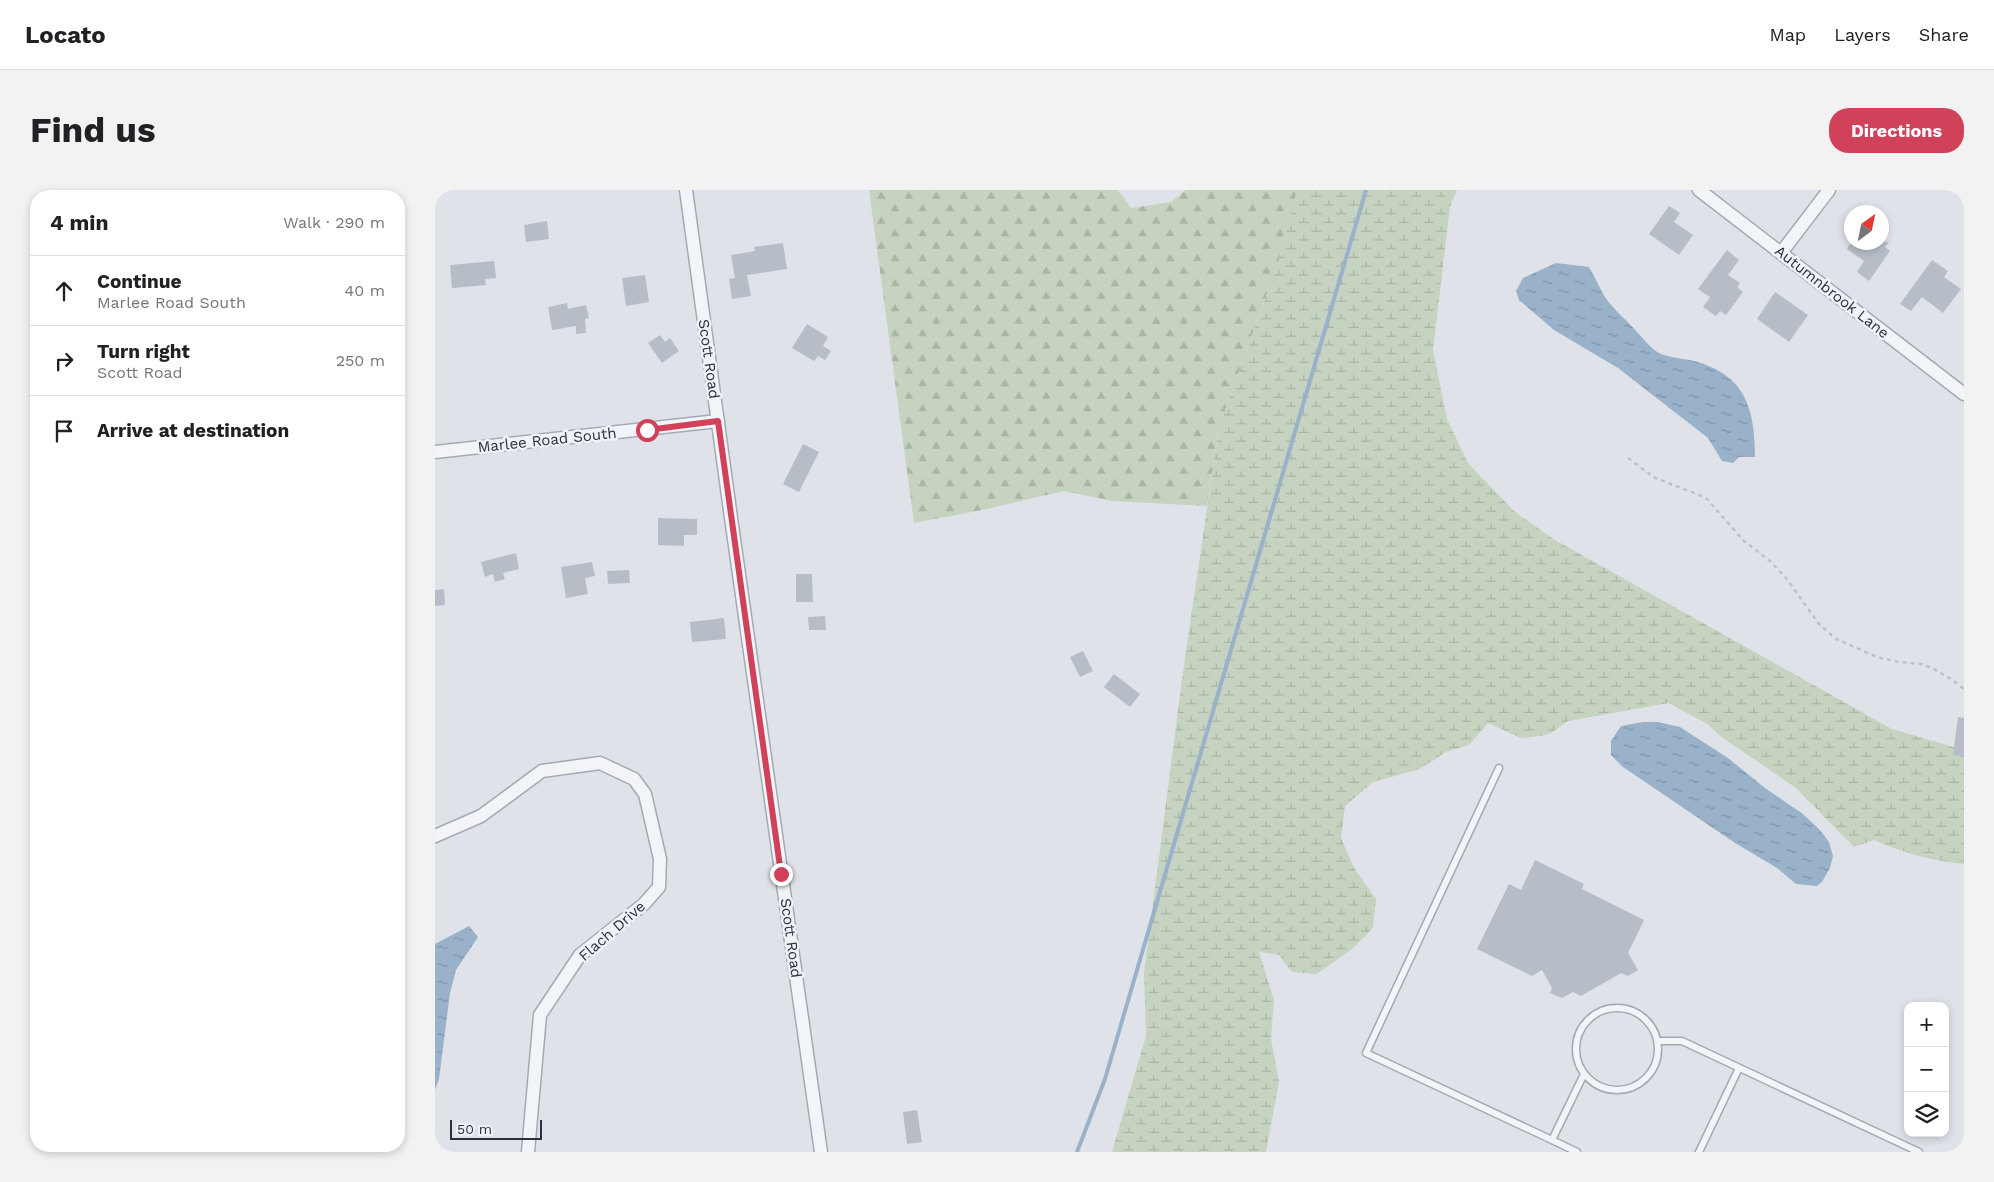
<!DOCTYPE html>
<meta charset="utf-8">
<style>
body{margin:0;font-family:"Work Sans",sans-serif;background:#f2f2f2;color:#202124}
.controls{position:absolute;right:15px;bottom:15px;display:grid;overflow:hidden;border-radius:10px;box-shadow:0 2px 8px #0003}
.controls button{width:45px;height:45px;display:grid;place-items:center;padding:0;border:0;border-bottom:1px solid #e0e0e0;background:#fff;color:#202124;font:25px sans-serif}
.compass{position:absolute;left:1409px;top:15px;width:45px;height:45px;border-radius:50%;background:#fff;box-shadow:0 2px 8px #0003;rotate:33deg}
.scale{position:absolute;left:15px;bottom:12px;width:92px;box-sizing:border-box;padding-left:5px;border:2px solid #283140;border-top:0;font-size:14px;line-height:18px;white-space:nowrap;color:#283140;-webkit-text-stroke:4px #eff2f6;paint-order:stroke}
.stop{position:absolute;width:15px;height:15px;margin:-11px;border:4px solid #d1415a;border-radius:50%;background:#fff}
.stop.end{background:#d1415a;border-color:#fff;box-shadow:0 1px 5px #0008}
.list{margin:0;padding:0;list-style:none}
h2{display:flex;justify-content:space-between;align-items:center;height:65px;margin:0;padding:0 20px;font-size:21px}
h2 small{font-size:16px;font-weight:400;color:#757577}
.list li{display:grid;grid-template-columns:32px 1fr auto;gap:15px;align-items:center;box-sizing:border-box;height:70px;padding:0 20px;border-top:1px solid #e0e0e0}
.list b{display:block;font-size:19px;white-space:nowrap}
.list p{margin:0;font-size:16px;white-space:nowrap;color:#757577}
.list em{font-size:16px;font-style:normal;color:#757577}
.icon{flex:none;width:28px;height:28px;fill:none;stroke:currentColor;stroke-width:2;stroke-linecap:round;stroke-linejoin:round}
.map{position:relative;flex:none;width:1529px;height:962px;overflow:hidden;border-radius:20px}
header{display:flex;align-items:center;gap:30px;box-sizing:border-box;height:70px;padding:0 25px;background:#fff;border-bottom:1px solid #e0e0e0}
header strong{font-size:24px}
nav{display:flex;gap:28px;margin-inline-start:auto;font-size:18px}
.intro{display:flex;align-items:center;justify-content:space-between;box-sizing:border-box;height:120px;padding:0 30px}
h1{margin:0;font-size:35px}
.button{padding:12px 22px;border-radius:20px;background:#d1415a;color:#fff;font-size:18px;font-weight:700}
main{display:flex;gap:30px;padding:0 30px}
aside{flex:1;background:#fff;border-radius:20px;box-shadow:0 2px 8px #0003}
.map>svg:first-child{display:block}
.forest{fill:url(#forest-firs)}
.wetland{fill:url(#wetland-marsh)}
.water{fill:url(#water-ripples)}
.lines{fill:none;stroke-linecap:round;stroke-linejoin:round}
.stream{stroke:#99b2ca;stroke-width:4}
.building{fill:#b6bdc6}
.lane-casing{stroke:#a4aab3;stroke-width:9}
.street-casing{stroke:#a4aab3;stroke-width:15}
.path{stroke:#bdc1c7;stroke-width:2.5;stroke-dasharray:4 4;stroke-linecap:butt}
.lane{stroke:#f2f4f7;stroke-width:6}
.street{stroke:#f2f4f7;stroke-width:12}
.route{stroke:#d1415a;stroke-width:6}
.labels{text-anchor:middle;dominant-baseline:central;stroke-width:5;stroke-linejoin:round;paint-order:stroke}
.street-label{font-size:15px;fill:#283140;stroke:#eff2f6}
</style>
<header>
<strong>Locato</strong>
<nav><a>Map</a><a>Layers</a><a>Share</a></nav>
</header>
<div class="intro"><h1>Find us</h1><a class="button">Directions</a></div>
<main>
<aside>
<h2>4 min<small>Walk · 290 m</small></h2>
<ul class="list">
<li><svg class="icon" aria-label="ahead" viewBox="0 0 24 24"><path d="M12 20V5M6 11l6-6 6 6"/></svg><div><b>Continue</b><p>Marlee Road South</p></div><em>40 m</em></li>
<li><svg class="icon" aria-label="right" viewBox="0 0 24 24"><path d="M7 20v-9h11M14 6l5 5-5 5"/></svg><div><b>Turn right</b><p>Scott Road</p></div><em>250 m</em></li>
<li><svg class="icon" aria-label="arrive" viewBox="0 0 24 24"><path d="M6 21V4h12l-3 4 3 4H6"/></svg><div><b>Arrive at destination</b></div></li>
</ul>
</aside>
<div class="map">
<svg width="1529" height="962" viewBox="0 0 1529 962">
<defs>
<pattern id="forest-firs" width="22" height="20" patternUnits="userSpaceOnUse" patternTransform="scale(1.25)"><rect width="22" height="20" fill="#c5d3c0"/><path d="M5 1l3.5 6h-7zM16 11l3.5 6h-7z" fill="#a9b6a6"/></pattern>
<pattern id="wetland-marsh" width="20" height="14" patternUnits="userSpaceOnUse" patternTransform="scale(1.25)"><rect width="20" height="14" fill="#c5d3c0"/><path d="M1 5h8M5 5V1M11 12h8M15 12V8" fill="none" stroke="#a9b6a6"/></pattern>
<pattern id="water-ripples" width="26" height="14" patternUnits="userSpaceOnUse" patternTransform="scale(1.25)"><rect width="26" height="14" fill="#99b2ca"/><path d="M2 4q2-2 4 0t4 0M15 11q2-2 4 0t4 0" fill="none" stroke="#7d91a5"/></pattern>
</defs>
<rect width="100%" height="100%" fill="#dfe3e9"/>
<!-- forest -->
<path class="forest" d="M434,0H683L696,18L736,12L751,0H862L843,73L784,237L772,316L677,311L629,301L547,320L479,333Z"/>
<!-- wetland -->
<path class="wetland" d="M862,0H1022L1015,17L998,160L1012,229L1033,273L1080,322L1120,350L1457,539L1529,560V674C1498,671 1468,663 1439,650L1419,657L1361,598L1285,546L1274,535L1234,513L1133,531L1116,543L1106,546L1086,548L1053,533L1034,555L1011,562L985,579L938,592L910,616L906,648L919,678L941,709L938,738L917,759L882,784L857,782L844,765L824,762L839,810L836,849L844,892L831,962H677L711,846L709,783L748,482L784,237L843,73Z"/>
<!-- water -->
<g class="water">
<path d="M1121,73L1154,77C1161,88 1165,100 1172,110C1181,122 1192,130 1201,141C1209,149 1216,159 1226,164C1232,167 1251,169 1259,171C1311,185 1320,219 1320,267H1304L1298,273L1287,271L1273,248L1183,178L1119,140L1084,110L1081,101L1088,88Z"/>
<path d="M1208,532H1223L1245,537L1293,568L1330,598L1368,624L1384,639L1394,652L1398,666L1395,678L1387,692L1382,696L1361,694L1342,678L1300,653L1188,577L1176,565V551L1186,536Z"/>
<path d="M34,736L43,747L21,780L15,803L4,889L0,900V754Z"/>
</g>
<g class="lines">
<!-- stream -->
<path class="stream" d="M642,962L670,889L931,0"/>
</g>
<!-- building -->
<g class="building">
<path d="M1234,16L1245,23L1239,32L1258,45L1244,65L1214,44Z"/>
<path d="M112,31L114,49L91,52L89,35Z"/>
<path d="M1416,52H1454L1450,57L1455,61L1434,91L1422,82L1429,71L1412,59Z"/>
<path d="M348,53L352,79L312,85L316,106L297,109L294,89L300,88L296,65L320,61L319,57Z"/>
<path d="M1292,60L1304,70L1293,85L1305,93L1302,97L1308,102L1291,125L1285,121L1281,126L1268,117L1275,107L1263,99Z"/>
<path d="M1497,70L1513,81L1509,87L1526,99L1508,123L1487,107L1476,121L1465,114Z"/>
<path d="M59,71L61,88L50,89L51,95L17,98L15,75Z"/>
<path d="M210,85L214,112L191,116L187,88Z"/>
<path d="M1340,102L1373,125L1354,152L1322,129Z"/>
<path d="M132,113L133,119L151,115L154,128L150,129L151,143L141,144V136L117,140L113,117Z"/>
<path d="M372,134L393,147L388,156L396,161L390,170L383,166L379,171L357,158Z"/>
<path d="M225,145L230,152L235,148L244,161L227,173L213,153Z"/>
<path d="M368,254L384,262L364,302L348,294Z"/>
<path d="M223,328L262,329V345H249V356L223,355Z"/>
<path d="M81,363L84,379L68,383L70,389L60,392L58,384L50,387L46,372Z"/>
<path d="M157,372L160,386L150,388L153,404L131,408L126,377Z"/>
<path d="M194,380L195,393L173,394L172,381Z"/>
<path d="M361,384H377L378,412H361Z"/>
<path d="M9,399L10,415L0,416V400Z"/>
<path d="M390,426L391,440H374L373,427Z"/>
<path d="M289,428L291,449L257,452L255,432Z"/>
<path d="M648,461L658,481L645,487L635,467Z"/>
<path d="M679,484L705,504L695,517L669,497Z"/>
<path d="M1523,527L1529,528V567L1518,565Z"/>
<path d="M1100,670L1149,694L1147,699L1209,730L1193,763L1203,780L1193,786L1186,783L1146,806L1138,802L1127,808L1115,803L1117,798L1107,780L1097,786L1042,759L1074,694L1086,700Z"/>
<path d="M482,920L487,952L472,954L468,922Z"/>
</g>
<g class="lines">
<defs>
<g id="lane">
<path d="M1064,578L931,863L1117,950L1149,884"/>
<circle cx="1182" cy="859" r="41"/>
<path d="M1223,851H1247L1484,962"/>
<path d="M1117,950L1142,962"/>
<path d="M1264,962L1304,878"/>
</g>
<g id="street">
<path d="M251,0L297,335L386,962"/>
<path d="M1264,0L1529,204"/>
<path d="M1346,63L1394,0"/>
<path d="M0,262L283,231"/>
<path d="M0,646L46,626L107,581L165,573L199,589L210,604L225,669L224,697L209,714L145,765L105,825L93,962"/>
</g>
</defs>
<!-- lane casing -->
<use href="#lane" class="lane-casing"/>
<!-- street casing -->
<use href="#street" class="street-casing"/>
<!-- path -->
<path class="path" d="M1193,268L1220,288L1262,304L1272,309L1309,351L1336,372L1351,388L1384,434L1401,449L1442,467L1464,472L1486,474L1497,478L1516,489L1529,499"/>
<!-- lane -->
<use href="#lane" class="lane"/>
<!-- street -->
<use href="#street" class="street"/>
</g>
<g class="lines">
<!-- route -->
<path class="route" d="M212,240L283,231L346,684"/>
</g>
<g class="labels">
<!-- street labels -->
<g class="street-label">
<text transform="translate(1397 102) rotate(38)">Autumnbrook Lane</text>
<text transform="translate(274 169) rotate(82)">Scott Road</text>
<text transform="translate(112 250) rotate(-6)">Marlee Road South</text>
<text transform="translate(177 741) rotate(-41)">Flach Drive</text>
<text transform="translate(356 748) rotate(82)">Scott Road</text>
</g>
</g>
</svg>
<div class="controls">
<button>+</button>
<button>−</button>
<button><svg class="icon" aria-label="layers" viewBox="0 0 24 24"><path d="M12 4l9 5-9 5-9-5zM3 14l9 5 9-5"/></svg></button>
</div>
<svg class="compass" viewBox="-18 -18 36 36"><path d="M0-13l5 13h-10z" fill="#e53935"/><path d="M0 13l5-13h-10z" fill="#757577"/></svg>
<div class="scale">50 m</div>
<div class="stop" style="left:212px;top:240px"></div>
<div class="stop end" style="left:346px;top:684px"></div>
</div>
</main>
